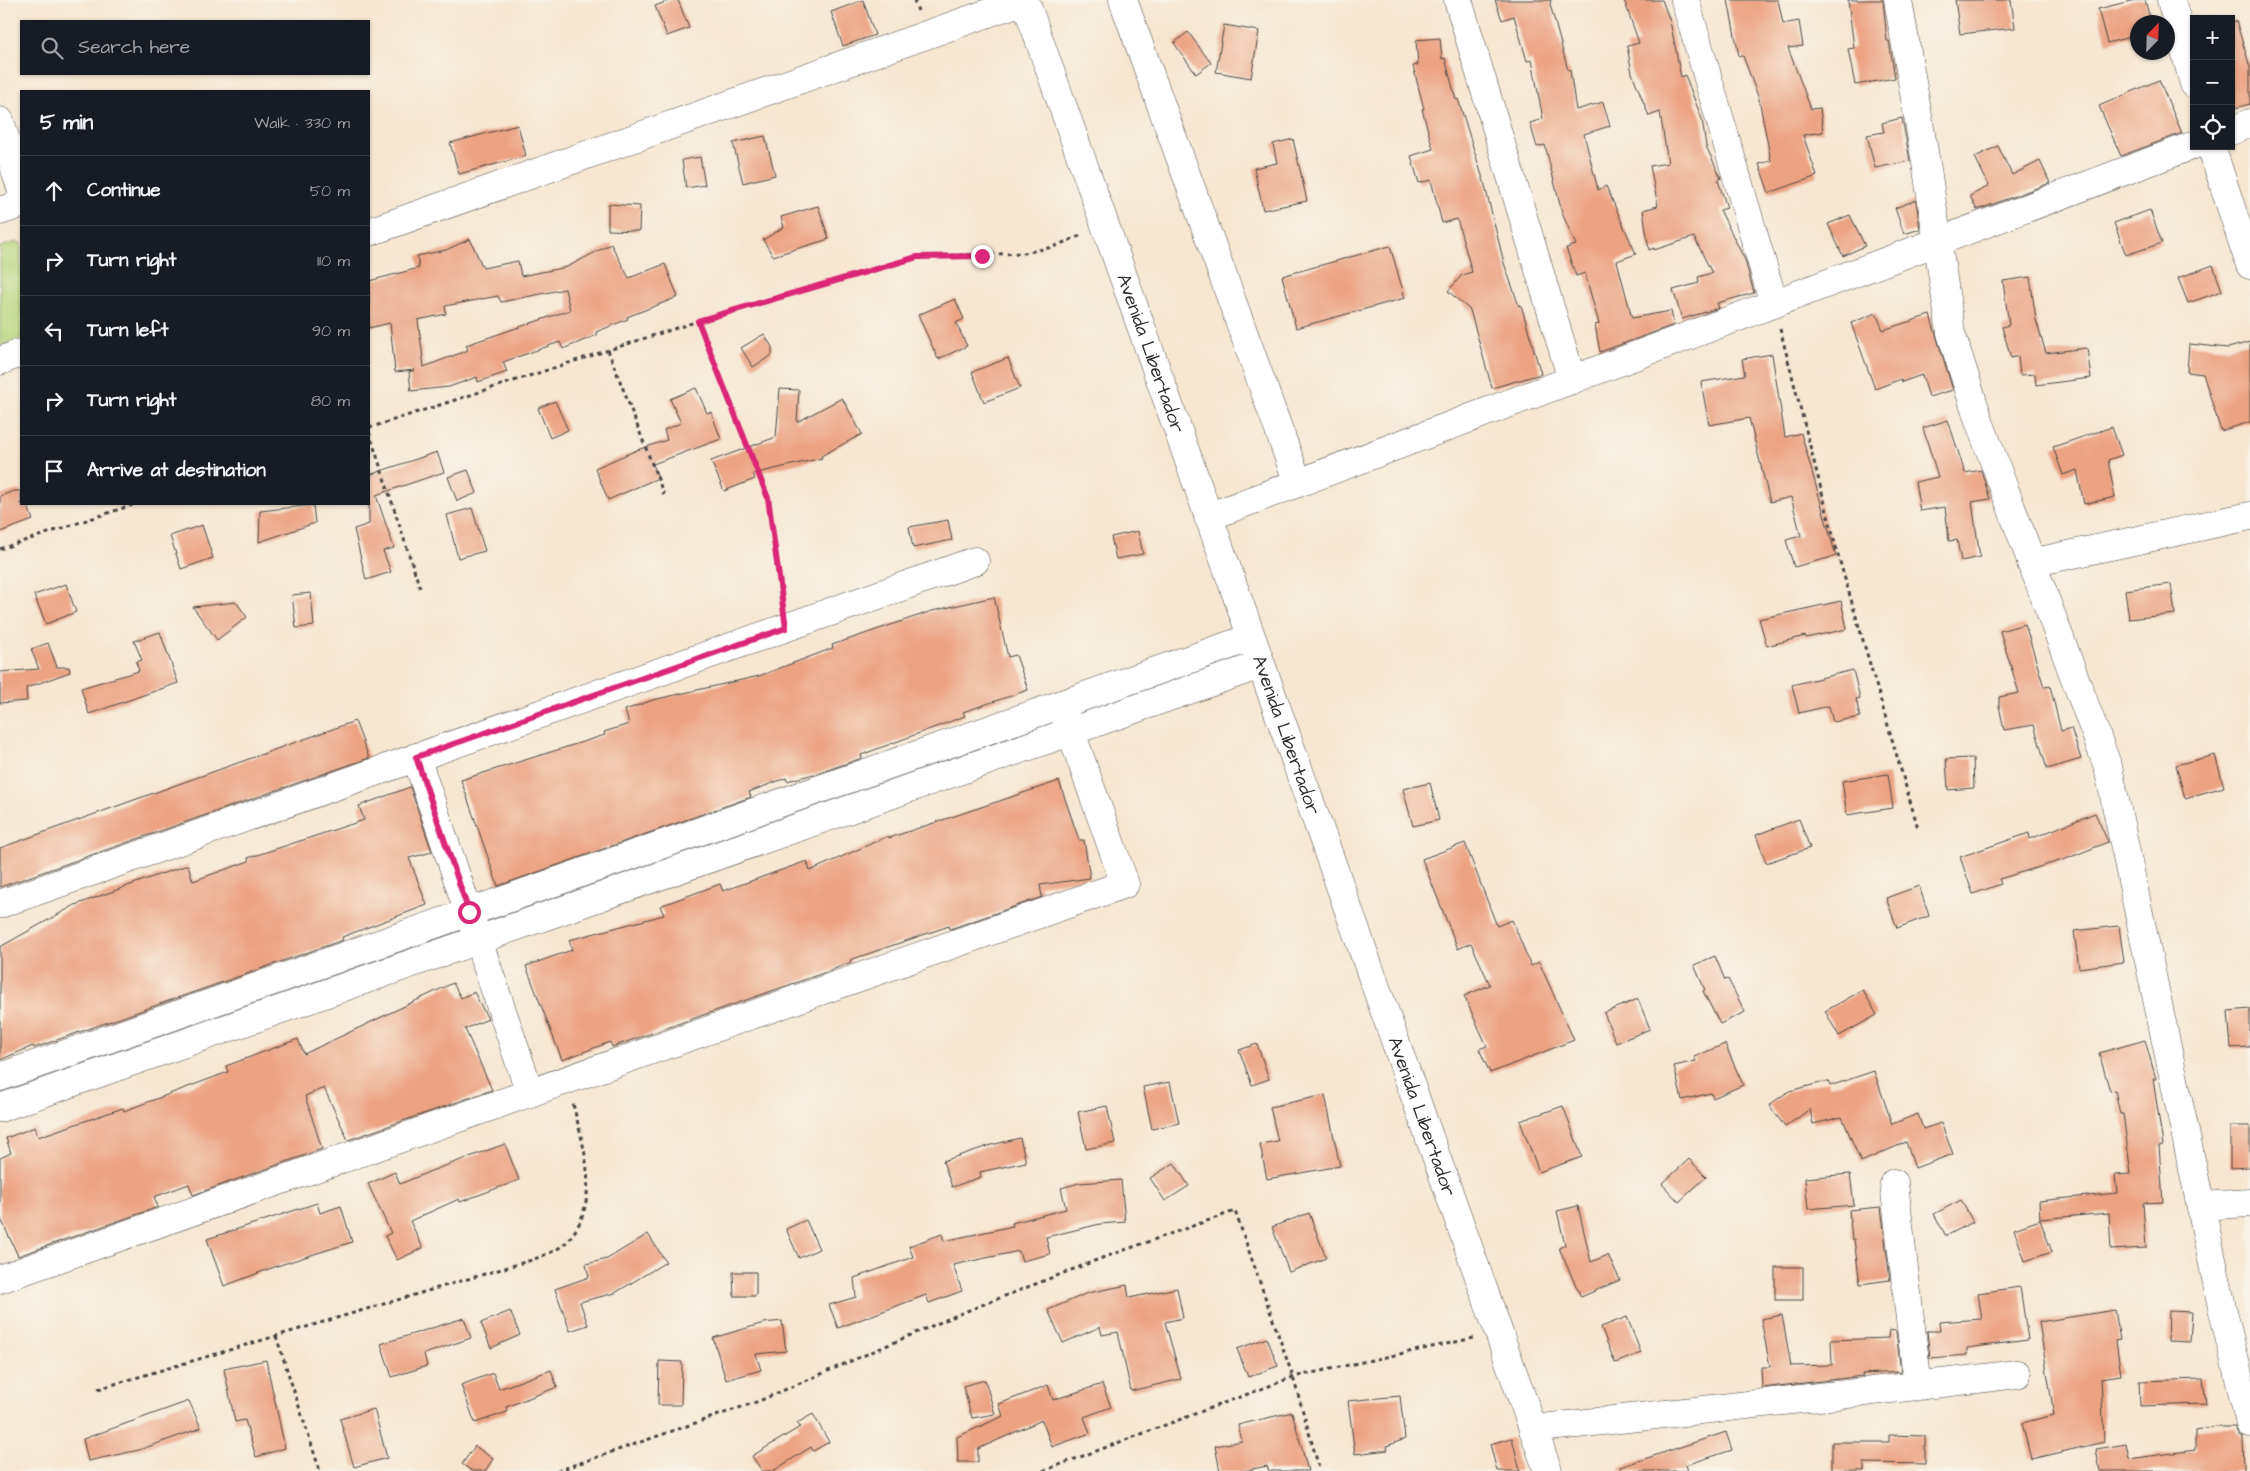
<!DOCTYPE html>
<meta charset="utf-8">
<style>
body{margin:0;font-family:"Architects Daughter",sans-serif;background:#242831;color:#f1f3f6}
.controls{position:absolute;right:15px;top:15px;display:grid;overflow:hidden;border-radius:0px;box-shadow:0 1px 4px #0004}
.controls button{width:45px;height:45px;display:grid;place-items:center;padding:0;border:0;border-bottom:1px solid #363941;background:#171b24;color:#f1f3f6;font:25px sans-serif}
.compass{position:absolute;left:2130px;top:15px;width:45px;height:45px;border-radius:50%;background:#171b24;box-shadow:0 1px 4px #0004;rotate:23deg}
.stop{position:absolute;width:15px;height:15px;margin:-11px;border:4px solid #db2777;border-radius:50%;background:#fff}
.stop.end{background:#db2777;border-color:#fff;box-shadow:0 1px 5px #0008}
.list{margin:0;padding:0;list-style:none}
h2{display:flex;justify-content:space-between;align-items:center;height:65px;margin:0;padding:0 20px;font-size:21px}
h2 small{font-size:16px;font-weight:400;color:#9ea1a6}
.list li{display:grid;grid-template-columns:32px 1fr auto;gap:15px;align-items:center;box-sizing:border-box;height:70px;padding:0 20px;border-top:1px solid #363941}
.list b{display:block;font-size:19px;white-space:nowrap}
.list em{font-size:16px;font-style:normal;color:#9ea1a6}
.icon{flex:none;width:28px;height:28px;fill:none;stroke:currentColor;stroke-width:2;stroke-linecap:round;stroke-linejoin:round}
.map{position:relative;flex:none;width:2250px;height:1471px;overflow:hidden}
.search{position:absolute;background:#171b24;box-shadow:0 1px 4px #0004;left:20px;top:20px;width:350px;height:55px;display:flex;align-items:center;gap:12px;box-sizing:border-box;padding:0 18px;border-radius:0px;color:#9ea1a6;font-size:19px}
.panel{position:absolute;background:#171b24;box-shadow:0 1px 4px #0004;left:20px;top:90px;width:350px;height:415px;border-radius:0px}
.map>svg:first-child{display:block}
.green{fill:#b7d57c;stroke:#718054}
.building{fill:#eca382;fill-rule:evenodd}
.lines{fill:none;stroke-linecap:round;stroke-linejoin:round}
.minor-casing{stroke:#494744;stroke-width:29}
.highway-casing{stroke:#494744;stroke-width:29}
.path{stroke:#494744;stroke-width:3;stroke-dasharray:4 4;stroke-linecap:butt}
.minor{stroke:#fff;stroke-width:28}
.highway{stroke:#fff;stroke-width:28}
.route{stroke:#db2777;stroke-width:6}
.labels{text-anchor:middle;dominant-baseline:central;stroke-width:4;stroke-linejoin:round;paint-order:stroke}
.street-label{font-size:19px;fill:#2b2b2b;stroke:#f7f3e8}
</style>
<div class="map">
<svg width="2250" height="1471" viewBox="0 0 2250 1471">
<rect width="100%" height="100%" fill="#f7f3e8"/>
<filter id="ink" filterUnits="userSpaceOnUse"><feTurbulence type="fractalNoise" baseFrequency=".02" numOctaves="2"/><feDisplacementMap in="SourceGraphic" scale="10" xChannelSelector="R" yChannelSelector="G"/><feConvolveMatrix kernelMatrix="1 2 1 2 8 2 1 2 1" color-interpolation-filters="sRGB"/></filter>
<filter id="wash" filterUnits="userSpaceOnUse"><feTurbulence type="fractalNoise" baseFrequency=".0096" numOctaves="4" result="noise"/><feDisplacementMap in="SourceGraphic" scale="20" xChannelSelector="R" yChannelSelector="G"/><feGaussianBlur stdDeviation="1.12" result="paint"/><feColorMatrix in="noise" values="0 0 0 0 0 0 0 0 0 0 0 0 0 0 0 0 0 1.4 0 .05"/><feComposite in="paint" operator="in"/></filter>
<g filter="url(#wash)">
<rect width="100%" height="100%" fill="#f6e6d2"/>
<!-- green -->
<path class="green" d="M16,242L21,243V338L0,346V247Z"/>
<g id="blocks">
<!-- building -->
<g class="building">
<path d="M671,0H678L689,28L667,36L655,6Z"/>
<path d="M863,0L875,35L843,46L831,12Z"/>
<path d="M1495,0H1551L1550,4L1568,70H1570L1576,110L1603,102L1610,126L1584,134L1598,190L1606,186L1636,254L1617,261L1632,318L1671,311L1674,325L1600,352L1595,325L1599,324L1585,273L1576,276L1566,248L1576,245L1562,213L1545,145L1537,147L1530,123L1543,119L1532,60L1527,61L1514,16L1502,20Z"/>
<path d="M1624,0H1662L1670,21L1681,77L1685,75L1702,119L1706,146L1721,178L1718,180L1727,208L1720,210L1745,260L1754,293L1717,303L1719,308L1682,319L1673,290L1699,283L1698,277L1712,273L1694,237L1654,250V248L1649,250L1643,210L1658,206L1650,166L1668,163L1660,112L1649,116L1632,73L1627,46L1639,43Z"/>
<path d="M1728,0H1778L1783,24L1799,21L1803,46L1788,48L1811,109L1820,108L1823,132L1803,135L1817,176L1769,193L1759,164L1771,161L1759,99L1743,56H1739Z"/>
<path d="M1848,0H1883L1887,41H1889L1895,78L1855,85L1848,49L1854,48Z"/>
<path d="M1955,0H2011L2015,28L1960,34Z"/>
<path d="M2135,0H2145L2151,22H2138V35L2107,43L2098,9Z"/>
<path d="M2236,21L2250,67V104L2231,109V22Z"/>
<path d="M1224,25L1259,31L1251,78L1216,72Z"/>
<path d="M1188,32L1211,63L1196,74L1174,43Z"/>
<path d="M1440,38L1442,59L1445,58L1456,100L1458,99L1484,182L1504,263L1519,306L1521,305L1541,374L1492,388L1470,310L1448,291L1462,275L1472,272L1457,219L1442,223L1431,180L1419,183L1411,156L1433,149L1422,109H1424L1413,66L1418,65L1416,40Z"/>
<path d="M2159,80L2182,133L2121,156L2099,106Z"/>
<path d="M1902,118L1910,161L1875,168L1867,135L1884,132L1882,123Z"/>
<path d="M518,125L526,156L459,174L450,143Z"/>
<path d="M765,136L775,175L743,183L733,143Z"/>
<path d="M1293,139L1307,201L1263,210L1254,168L1277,163L1273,144Z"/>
<path d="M1998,146L2012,175L2040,161L2050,183L1977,210L1970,196L1989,186L1975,157Z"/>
<path d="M700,157L705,185L686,188L682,160Z"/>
<path d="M1916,200L1920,229L1904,234L1895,208Z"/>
<path d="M608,204L640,206L639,231L608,230Z"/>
<path d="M818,206L829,239L773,256L763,240L784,227L781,217Z"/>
<path d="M2150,210L2162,243L2126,255L2114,223Z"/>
<path d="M1850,215L1865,246L1843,256L1828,224Z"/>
<path d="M470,239L483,268L518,261L521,276L567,267L611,244L629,278L665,264L678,297L627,317L628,319L596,332L597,335L563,349L560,342L503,362L507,372L478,382L477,377L449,387L411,391L409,372L415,370L395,372L390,323L369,328V281L419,268L417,256L446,250ZM565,289L570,310L466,345L468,350L424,367L418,320L446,314L445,306L498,296L501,302Z"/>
<path d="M1390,246L1405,298L1296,328L1282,276Z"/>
<path d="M2213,265L2222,291L2188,303L2178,278Z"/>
<path d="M2030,277L2036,320L2046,353L2087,348L2091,378L2036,385L2035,374L2020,375L2018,356L2011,358L2002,327L2009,325L2003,281Z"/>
<path d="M955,299L964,319L956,323L967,346L938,359L918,315Z"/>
<path d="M1876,313L1883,330L1930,315L1953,390L1929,397L1922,375L1902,382L1901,379L1875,389L1851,323Z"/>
<path d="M764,334L772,347V355L753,367L741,348Z"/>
<path d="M2250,342V422L2221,431L2203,374L2187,372L2189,344L2228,348Z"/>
<path d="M1772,354L1785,437L1801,433L1836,556L1794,567L1786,540L1801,536L1791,497L1770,502L1749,418L1709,425L1701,382L1745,375L1742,359Z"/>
<path d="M1008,358L1020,388L984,402L972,372Z"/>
<path d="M696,388L707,413L711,412L721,439L653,464L658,478L608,500L595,468L637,450L667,440L664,430L681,423L670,399Z"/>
<path d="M780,389L799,390L797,422L842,398L862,434L821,456L822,458L753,474L755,479L724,491L711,461L776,437Z"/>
<path d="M555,401L568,430L550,438L538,408Z"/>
<path d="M1948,420L1965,473L1981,470L1990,499L1972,502L1980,557L1961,561L1957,540L1949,541L1945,507L1920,511L1915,482L1938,477L1923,428Z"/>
<path d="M2112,427L2122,455L2108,460L2115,497L2084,504L2077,470L2063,475L2053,447Z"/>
<path d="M437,452L444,472L376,495L394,548L383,551L391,572L366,580L354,529L369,524V475Z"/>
<path d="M468,470L477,493L457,501L448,477Z"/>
<path d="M14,491H21V504H27L33,520L0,532V496Z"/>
<path d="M313,505L315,523L259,542L260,511Z"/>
<path d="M472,508L485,551L458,558L447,515Z"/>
<path d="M948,520L952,540L913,548L909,527Z"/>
<path d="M202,525L213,558L181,569L170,536Z"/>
<path d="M1138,531L1143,554L1116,559L1111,537Z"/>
<path d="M66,584L76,612L46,624L34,595Z"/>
<path d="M2171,584L2175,614L2129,619L2125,590Z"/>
<path d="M311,593L314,626L296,628L292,595Z"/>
<path d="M994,597L1008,657L1016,655L1028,690L963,712L965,716L861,755L862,758L822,772L787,781L786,778L749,792L751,797L498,886L461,780L605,735L604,732L629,724L625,710L653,700L759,676L833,648L832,645L932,611Z"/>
<path d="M1841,601L1847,629L1806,638L1805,636L1767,646L1759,619Z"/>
<path d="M236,602L247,617L217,640L193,607Z"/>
<path d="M2025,624L2044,687L2050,686L2061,731L2071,728L2081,759L2047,769L2034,725L2004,730L1999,706V697L2019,693L2000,631Z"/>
<path d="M160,632L178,683L89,714L81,688L139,671L136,662L142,660L134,641Z"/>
<path d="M48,643L57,667H69L70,672L26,688L27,701L0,703V672L39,669L31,649Z"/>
<path d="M1853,670L1860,698L1856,699L1860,717L1833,722L1829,706L1799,713L1792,685Z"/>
<path d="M355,721L369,758L0,887V848Z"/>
<path d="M2215,755L2224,787L2185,798L2176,765Z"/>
<path d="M1973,758L1974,788L1948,790L1946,759Z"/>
<path d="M1888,774L1893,808L1847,815L1842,781Z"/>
<path d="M1059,781L1079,840H1084L1090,878L1040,885L1042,897L950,929L949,926L850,960L851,962L832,970L612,1047L610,1042L562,1060L526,966L572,950L569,940L664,915L660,906L720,884L723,891L807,861L810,871L888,836L889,838Z"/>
<path d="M1430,783L1439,820L1413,826L1403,789Z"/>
<path d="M410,787L432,852L409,858L427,905L342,937L343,940L34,1048L33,1046L0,1060V947L75,905L158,875L188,865L193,881L249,861L248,858L364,820L359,806Z"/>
<path d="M2095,813L2108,842L2066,859L1999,879L2001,884L1973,894L1960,857L2029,833L2030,839Z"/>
<path d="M1799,819L1810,848L1766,863L1756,835Z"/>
<path d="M1465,843L1497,926L1512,920L1531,966L1539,962L1574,1040L1490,1073L1479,1049L1487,1046L1464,996L1490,985L1471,943L1458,949L1422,859Z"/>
<path d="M1919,886L1929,916L1897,928L1886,898Z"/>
<path d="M2119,926L2124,962L2079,968L2074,931Z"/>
<path d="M1715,956L1725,980L1728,979L1745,1012L1720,1024L1703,991L1705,990L1694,965Z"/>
<path d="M453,983L461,998L474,992L488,1019L465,1029L492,1090L348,1140L324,1088L305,1096L322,1149L193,1195L189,1184L154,1197L158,1207L18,1256L0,1217V1158L11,1153L6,1138L35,1127L38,1137L123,1108L124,1111L228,1072L226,1066L298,1039L304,1054Z"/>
<path d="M1863,990L1877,1015L1839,1036L1825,1011Z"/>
<path d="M1638,999L1650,1029L1616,1043L1604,1013Z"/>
<path d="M2250,1009V1047L2231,1048L2228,1011Z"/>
<path d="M2145,1040L2156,1079H2153L2163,1145L2159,1146L2163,1202L2143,1203L2146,1248L2111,1250L2109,1213L2040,1219L2039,1201L2117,1193L2115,1175L2131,1174L2123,1114H2120L2115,1090L2110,1091L2099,1053Z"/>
<path d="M1257,1044L1269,1079L1252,1085L1239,1050Z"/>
<path d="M1725,1044L1743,1085L1713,1098L1711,1093L1682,1100L1674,1066L1696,1061L1694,1057Z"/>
<path d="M1874,1071L1892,1124L1918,1114L1923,1129L1941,1123L1953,1154L1915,1168L1906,1142L1861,1162L1842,1117L1813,1124L1810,1109L1785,1127L1769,1105L1789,1091L1828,1081L1830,1086Z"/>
<path d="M1170,1082L1179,1123L1152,1129L1143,1087Z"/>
<path d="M1325,1095L1340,1166L1267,1179L1260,1144L1278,1141L1270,1107Z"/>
<path d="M1107,1106L1115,1143L1086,1149L1078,1112Z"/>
<path d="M1563,1106L1582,1157L1539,1172L1520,1121Z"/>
<path d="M2230,1126H2250V1167L2230,1168Z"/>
<path d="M1020,1138L1026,1162L980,1172L981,1177L952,1187L943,1161L991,1145Z"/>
<path d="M505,1144L519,1180L460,1202L459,1199L410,1221L423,1248L397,1260L385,1236L391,1233L368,1184L395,1172L400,1184L431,1171Z"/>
<path d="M1689,1159L1706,1177L1679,1202L1662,1184Z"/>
<path d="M1174,1163L1189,1186L1165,1201L1150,1178Z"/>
<path d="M1850,1174L1854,1205L1808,1209L1805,1178Z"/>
<path d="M1121,1180L1125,1222L1100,1224L1046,1237L1050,1254L1022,1261L1019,1251L953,1265L962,1291L929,1303L926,1295L838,1328L829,1305L856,1297L854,1278L913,1257L909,1246L942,1234L944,1241L1013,1226L1012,1223L1066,1209L1061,1188L1079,1183Z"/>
<path d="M1961,1200L1973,1222L1946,1236L1934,1214Z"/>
<path d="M317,1203L320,1213L341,1206L352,1242L277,1266L224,1286L207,1239Z"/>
<path d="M1578,1206L1591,1262L1608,1255L1620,1280L1581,1297L1559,1248L1565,1245L1557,1211Z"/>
<path d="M1881,1207L1890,1280L1860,1284L1854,1239H1852L1849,1210Z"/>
<path d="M1309,1213L1326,1258L1289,1272L1272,1227Z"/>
<path d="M806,1220L819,1249L799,1258L786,1229Z"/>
<path d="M2040,1220L2052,1252L2025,1261L2014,1229Z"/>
<path d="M648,1234L666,1262L615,1293L580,1302L588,1325L570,1331L555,1289L589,1277L586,1264L607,1259Z"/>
<rect x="1775" y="1267" width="28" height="33"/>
<path d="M733,1272H756V1296H734Z"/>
<path d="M1127,1285L1129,1298L1177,1288L1183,1318L1165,1322L1181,1379L1131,1391L1118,1332L1102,1335L1100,1327L1063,1343L1048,1310L1088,1293Z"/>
<path d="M2020,1287L2028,1340L1967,1348V1355L1930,1358L1927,1331H1940L1939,1322L1982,1319L1978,1293Z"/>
<path d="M2115,1310L2120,1340L2116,1341L2121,1375L2101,1378L2104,1442L2031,1459L2022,1423L2054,1415L2039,1322Z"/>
<path d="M510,1311L520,1335L491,1348L481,1323Z"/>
<path d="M2169,1311L2192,1312L2190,1342L2168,1341Z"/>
<path d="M1782,1315L1791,1366L1832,1365L1831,1340L1888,1338L1889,1330L1896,1331L1901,1372L1862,1374L1863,1376L1762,1388L1761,1367H1770L1761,1319Z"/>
<path d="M1627,1317L1641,1353L1615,1363L1601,1327Z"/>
<path d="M464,1318L471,1338L424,1354L427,1366L392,1377L381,1344Z"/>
<path d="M782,1321L786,1351L756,1354L761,1370L726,1380L713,1338L764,1323Z"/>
<path d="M1267,1338L1278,1366L1248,1377L1237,1349Z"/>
<path d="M266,1360L285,1448L256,1457L245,1420L235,1422L224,1369Z"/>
<path d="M659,1361L682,1362L681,1405H658Z"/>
<path d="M551,1370L557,1387L506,1407L507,1412L475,1423L461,1385L493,1373L499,1389Z"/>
<path d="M2203,1379L2206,1404L2140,1406L2139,1381Z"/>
<path d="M985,1380L995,1414L972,1418L963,1386Z"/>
<path d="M1102,1384L1111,1407L1084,1417L1090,1433L1052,1447L1042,1420L978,1449V1462H958L957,1437L1003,1416L999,1404L1048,1385L1053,1400Z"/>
<path d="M1400,1396L1405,1439L1387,1446L1388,1450L1355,1454L1348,1401Z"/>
<path d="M189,1401L201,1428L139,1450L88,1461L83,1439Z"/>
<path d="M374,1409L387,1458L354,1467L340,1419Z"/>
<path d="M1292,1412L1308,1471H1269L1267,1466L1243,1471H1220L1215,1446L1242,1441L1238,1425Z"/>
<path d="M813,1414L829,1442L813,1451L811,1447L773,1471H762L752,1456L800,1427L797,1423Z"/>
<path d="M2216,1427H2235L2238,1434L2243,1438L2244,1471H2100L2096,1449L2126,1444L2129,1459L2195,1450V1431Z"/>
<path d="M1726,1432L1732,1450L1686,1465L1688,1471H1620V1467Z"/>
<path d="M1889,1435L1925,1436V1464L1864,1463V1471H1832V1442H1889Z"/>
<path d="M1512,1438L1520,1471H1497L1490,1444Z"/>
<path d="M475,1446L493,1459L485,1471H472L462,1464Z"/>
</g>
</g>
</g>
<g filter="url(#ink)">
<use href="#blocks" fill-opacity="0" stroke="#494744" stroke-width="1"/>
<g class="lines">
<defs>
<g id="minor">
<path d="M1123,0L1298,483"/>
<path d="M1458,0L1572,380"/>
<path d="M1685,0L1774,304"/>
<path d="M1898,0L1927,169L1951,333L1979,421L2108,767L2222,1307L2250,1424"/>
<path d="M2171,0L2194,84"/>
<path d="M0,121L21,188"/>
<path d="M2231,131L2250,123"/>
<path d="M2211,146L2250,265"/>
<path d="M0,211L21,204"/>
<path d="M369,232L1025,0"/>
<path d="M0,361L21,353"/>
<path d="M1208,517L2194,145"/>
<path d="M2031,563L2250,516"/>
<path d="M416,757L530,1093"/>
<path d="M0,904L975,561"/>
<path d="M0,1077L1250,638"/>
<path d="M0,1108L1260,665"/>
<path d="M1894,1183L1918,1387"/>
<path d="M2201,1206L2250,1203"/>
<path d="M0,1279L1125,884L1061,704"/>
<path d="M1533,1429C1694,1410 1856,1394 2017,1374"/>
</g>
<g id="highway">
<path id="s1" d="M1025,0L1548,1471"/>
</g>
</defs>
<!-- minor casing -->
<use href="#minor" class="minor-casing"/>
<!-- highway casing -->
<use href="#highway" class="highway-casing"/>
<!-- path -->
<g class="path">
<path d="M914,0L918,11"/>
<path d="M698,321L768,498L782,603"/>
<path d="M1780,329L1838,555L1918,828"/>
<path d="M608,350L664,495"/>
<path d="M369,428L698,321L917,257L1024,253L1053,247L1082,235"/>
<path d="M369,432L420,588"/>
<path d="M0,549L135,504"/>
<path d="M276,1336L320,1471"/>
<path d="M98,1389L535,1259C543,1255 554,1252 562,1246C568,1242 573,1234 577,1228C598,1188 583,1145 573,1104"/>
<path d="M557,1471L759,1401L964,1312L1102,1258L1235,1211L1293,1377L1320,1471"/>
<path d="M1043,1471L1293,1377L1474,1338"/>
</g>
<!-- minor -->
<use href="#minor" class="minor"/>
<!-- highway -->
<use href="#highway" class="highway"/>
</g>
</g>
<g class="lines" filter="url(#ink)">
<!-- route -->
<path class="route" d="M469,912L416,757L786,628L768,498L698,321L917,257L982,256"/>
</g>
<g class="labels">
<!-- street labels -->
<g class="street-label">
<text stroke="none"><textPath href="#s1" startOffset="375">Avenida Libertador</textPath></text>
<text stroke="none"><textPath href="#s1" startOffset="780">Avenida Libertador</textPath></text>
<text stroke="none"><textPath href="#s1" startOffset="1185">Avenida Libertador</textPath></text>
</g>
</g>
</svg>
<div class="controls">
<button>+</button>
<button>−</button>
<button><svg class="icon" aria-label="locate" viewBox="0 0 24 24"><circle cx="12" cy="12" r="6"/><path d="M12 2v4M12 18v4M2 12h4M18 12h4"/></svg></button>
</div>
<svg class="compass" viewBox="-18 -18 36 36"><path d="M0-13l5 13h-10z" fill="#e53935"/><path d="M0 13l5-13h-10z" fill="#9ea1a6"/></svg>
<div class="stop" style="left:469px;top:912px"></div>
<div class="stop end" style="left:982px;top:256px"></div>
<div class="search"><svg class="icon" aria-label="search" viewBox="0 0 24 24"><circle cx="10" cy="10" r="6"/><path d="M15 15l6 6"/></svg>Search here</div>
<section class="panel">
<h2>5 min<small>Walk · 330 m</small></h2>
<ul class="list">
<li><svg class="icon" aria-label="ahead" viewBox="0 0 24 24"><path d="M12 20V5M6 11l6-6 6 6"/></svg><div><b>Continue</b></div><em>50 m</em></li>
<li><svg class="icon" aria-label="right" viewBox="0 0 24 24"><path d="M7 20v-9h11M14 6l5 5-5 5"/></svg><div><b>Turn right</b></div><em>110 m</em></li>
<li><svg class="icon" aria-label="left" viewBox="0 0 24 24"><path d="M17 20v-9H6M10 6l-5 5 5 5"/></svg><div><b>Turn left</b></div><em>90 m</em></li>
<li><svg class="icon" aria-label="right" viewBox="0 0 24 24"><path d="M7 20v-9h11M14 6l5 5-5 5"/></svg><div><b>Turn right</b></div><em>80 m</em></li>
<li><svg class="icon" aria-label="arrive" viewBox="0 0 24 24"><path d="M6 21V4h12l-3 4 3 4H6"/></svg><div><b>Arrive at destination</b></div></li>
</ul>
</section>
</div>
